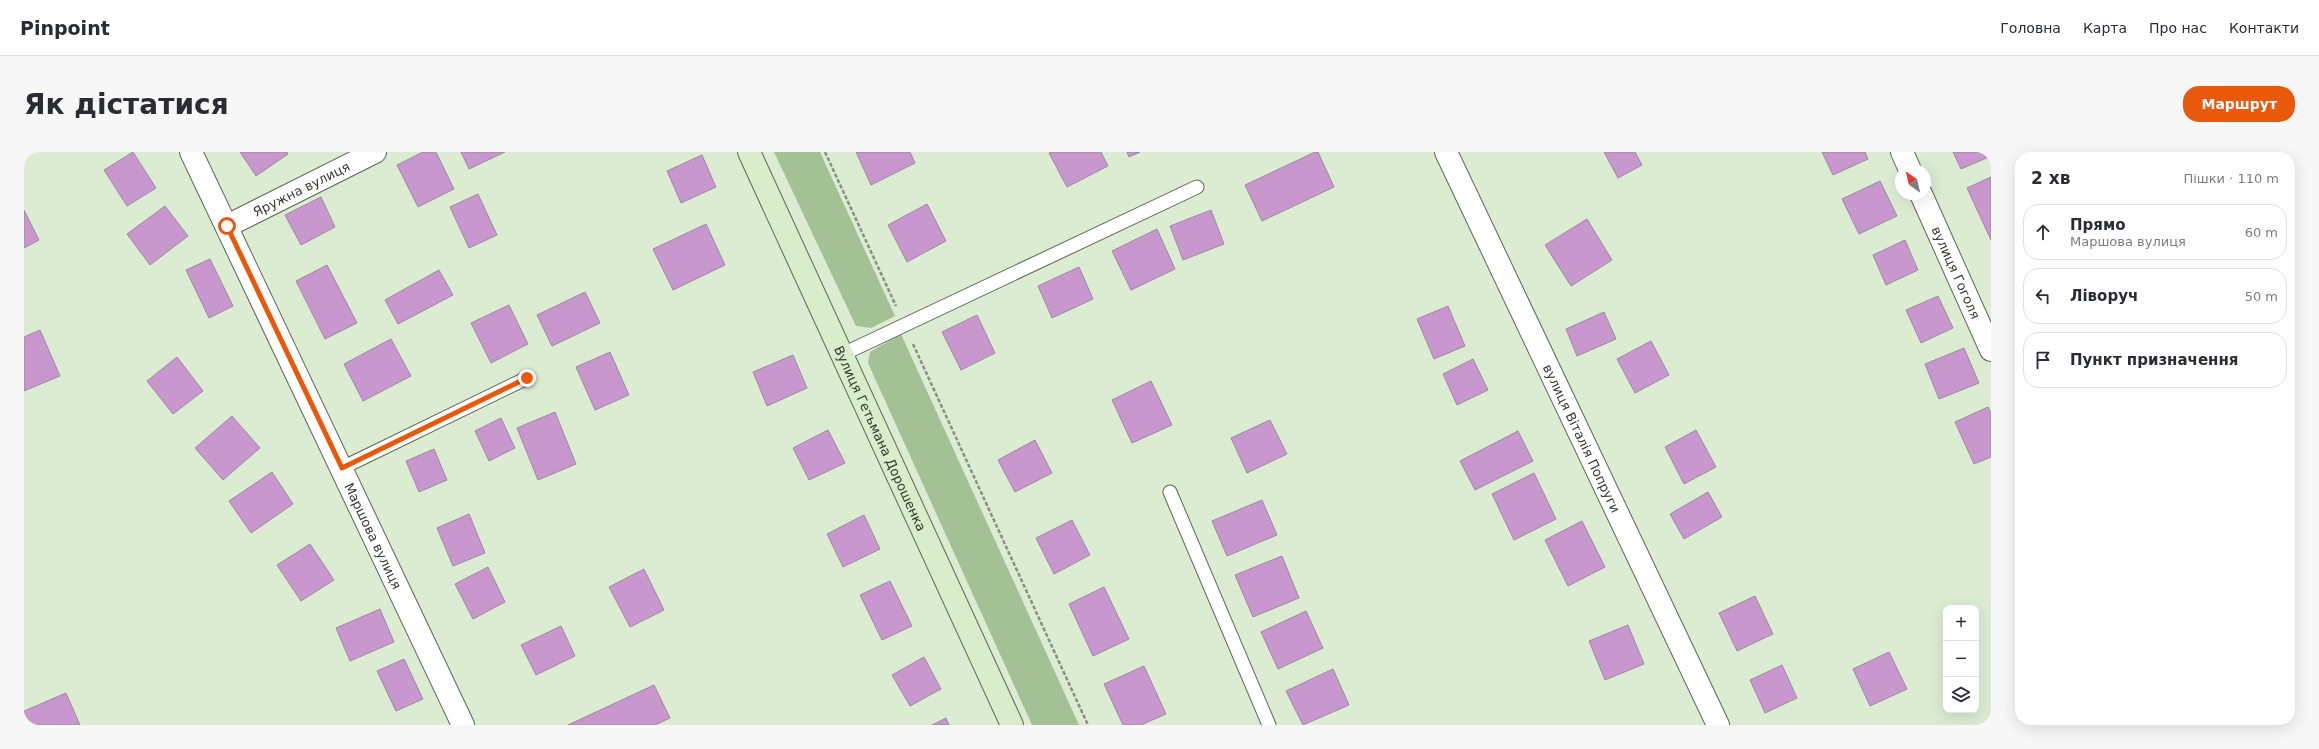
<!DOCTYPE html>
<html lang="uk">
<meta charset="utf-8">
<style>
body{margin:0;font-family:"DejaVu Sans",sans-serif;background:#f7f7f7;color:#2b2b33}
.controls{position:absolute;right:12px;bottom:12px;display:grid;overflow:hidden;border-radius:8px;box-shadow:0 4px 16px #0002}
.controls button{width:36px;height:36px;display:grid;place-items:center;padding:0;border:0;border-bottom:1px solid #e1e1e2;background:#fff;color:#2b2b33;font:20px sans-serif}
.compass{position:absolute;left:1871px;top:12px;width:36px;height:36px;border-radius:50%;background:#fff;box-shadow:0 4px 16px #0002;rotate:326deg}
.stop{position:absolute;width:12px;height:12px;margin:-9px;border:3px solid #ea580c;border-radius:50%;background:#fff}
.stop.end{background:#ea580c;border-color:#fff;box-shadow:0 1px 4px #0008}
.list{margin:0;padding:0;list-style:none}
h2{display:flex;justify-content:space-between;align-items:center;height:52px;margin:0;padding:0 16px;font-size:17px}
h2 small{font-size:13px;font-weight:400;color:#7c7c81}
.list li{display:grid;grid-template-columns:26px 1fr auto;gap:12px;align-items:center;box-sizing:border-box;height:56px;margin:0 8px 8px;padding:0 8px;border:1px solid #e1e1e2;border-radius:16px}
.list b{display:block;font-size:15px;white-space:nowrap}
.list p{margin:0;font-size:13px;white-space:nowrap;color:#7c7c81}
.list em{font-size:13px;font-style:normal;color:#7c7c81}
.icon{flex:none;width:22px;height:22px;fill:none;stroke:currentColor;stroke-width:2;stroke-linecap:round;stroke-linejoin:round}
.map{position:relative;flex:none;width:1967px;height:573px;overflow:hidden;border-radius:16px}
header{display:flex;align-items:center;gap:24px;box-sizing:border-box;height:56px;padding:0 20px;background:#fff;border-bottom:1px solid #e1e1e2}
header strong{font-size:19px}
nav{display:flex;gap:22px;margin-inline-start:auto;font-size:14px}
.intro{display:flex;align-items:center;justify-content:space-between;box-sizing:border-box;height:96px;padding:0 24px}
h1{margin:0;font-size:28px}
.button{padding:10px 18px;border-radius:16px;background:#ea580c;color:#fff;font-size:14px;font-weight:700}
main{display:flex;gap:24px;padding:0 24px}
aside{flex:1;background:#fff;border-radius:16px;box-shadow:0 4px 16px #0002}
.map>svg:first-child{display:block}
.green{fill:#a4c095}
.building{fill:#c797cd;stroke:#9d8a9f}
.lines{fill:none;stroke-linecap:round;stroke-linejoin:round}
.lane-casing{stroke:#5a6852;stroke-width:15}
.street-casing{stroke:#5a6852;stroke-width:24}
.secondary-casing{stroke:#5a6852;stroke-width:24}
.path{stroke:#879180;stroke-width:2.5;stroke-dasharray:4 2;stroke-linecap:butt}
.lane{stroke:#fff;stroke-width:13}
.street{stroke:#fff;stroke-width:22}
.secondary{stroke:#d9eccc;stroke-width:22}
.route{stroke:#ea580c;stroke-width:5}
.labels{text-anchor:middle;dominant-baseline:central;stroke-width:3;stroke-linejoin:round;paint-order:stroke}
.street-label{font-size:13px;fill:#343a30;stroke:#e9fae0}
</style>
<header>
<strong>Pinpoint</strong>
<nav><a>Головна</a><a>Карта</a><a>Про нас</a><a>Контакти</a></nav>
</header>
<div class="intro"><h1>Як дістатися</h1><a class="button">Маршрут</a></div>
<main>
<div class="map">
<svg width="1967" height="573" viewBox="0 0 1967 573">
<rect width="100%" height="100%" fill="#dcecd3"/>
<!-- green -->
<g class="green">
<path d="M750,0H796L871,164L847,176L832,174Z"/>
<path d="M877,182L1055,573H1008L844,211L846,200Z"/>
</g>
<!-- building -->
<g class="building">
<path d="M109,0L132,36L103,54L80,18Z"/>
<path d="M216,0H263L264,2L232,24Z"/>
<path d="M399,0H412L430,37L394,55L373,13Z"/>
<path d="M437,0H481L445,17Z"/>
<path d="M832,0H886L891,11L847,33Z"/>
<path d="M1028,0H1077L1084,14L1043,35L1025,1Z"/>
<path d="M1103,0H1116L1105,5Z"/>
<path d="M1291,0H1294L1310,35L1238,69L1221,33Z"/>
<path d="M1580,0H1611L1618,13L1594,26Z"/>
<path d="M1798,0H1841L1844,7L1809,23Z"/>
<path d="M1929,0H1967V4L1937,17Z"/>
<path d="M678,3L692,35L657,51L643,19Z"/>
<path d="M1967,25V88L1943,36Z"/>
<path d="M1856,29L1873,64L1835,82L1818,47Z"/>
<path d="M454,42L473,83L445,96L426,55Z"/>
<path d="M297,45L311,75L277,93L261,63Z"/>
<path d="M903,52L922,89L883,110L864,73Z"/>
<path d="M141,54L164,84L126,113L103,82Z"/>
<path d="M0,58L15,88L0,96Z"/>
<path d="M1187,58L1200,92L1159,108L1146,74Z"/>
<path d="M1563,67L1588,108L1547,134L1521,93Z"/>
<path d="M682,72L701,113L649,138L629,97Z"/>
<path d="M1133,77L1151,117L1107,138L1088,99Z"/>
<path d="M1881,88L1894,118L1862,133L1849,103Z"/>
<path d="M186,107L209,154L185,166L162,118Z"/>
<path d="M303,113L333,171L301,187L272,129Z"/>
<path d="M1055,115L1069,147L1028,166L1014,134Z"/>
<path d="M415,118L429,143L374,172L361,148Z"/>
<path d="M561,140L576,171L528,194L513,163Z"/>
<path d="M1914,144L1929,176L1897,191L1882,158Z"/>
<path d="M485,153L504,192L467,211L447,171Z"/>
<path d="M1424,154L1441,194L1410,207L1393,167Z"/>
<path d="M1580,160L1592,187L1553,204L1542,177Z"/>
<path d="M953,163L971,201L937,218L918,180Z"/>
<path d="M16,178L36,224L0,239V185Z"/>
<path d="M367,187L387,224L339,249L320,212Z"/>
<path d="M1627,189L1645,223L1611,241L1593,207Z"/>
<path d="M1940,196L1955,231L1915,247L1901,212Z"/>
<path d="M586,200L605,243L571,258L552,215Z"/>
<path d="M769,203L783,236L743,254L729,220Z"/>
<path d="M153,205L179,239L149,262L123,229Z"/>
<path d="M1449,207L1464,238L1433,253L1419,222Z"/>
<path d="M1127,229L1148,273L1108,291L1088,248Z"/>
<path d="M1964,255L1967,261V305L1950,312L1931,270Z"/>
<path d="M531,260L552,312L514,328L493,276Z"/>
<path d="M208,264L236,296L199,328L171,296Z"/>
<path d="M477,266L491,296L465,309L451,279Z"/>
<path d="M1246,268L1263,302L1223,321L1207,286Z"/>
<path d="M804,278L821,311L785,328L769,296Z"/>
<path d="M1672,278L1692,315L1660,332L1641,295Z"/>
<path d="M1494,279L1509,309L1451,338L1436,309Z"/>
<path d="M1011,288L1028,321L991,340L974,308Z"/>
<path d="M410,297L423,328L395,340L382,309Z"/>
<path d="M248,320L269,352L227,381L205,349Z"/>
<path d="M1510,321L1532,367L1490,388L1468,342Z"/>
<path d="M1684,340L1698,365L1660,387L1646,362Z"/>
<path d="M1238,348L1253,383L1203,404L1188,369Z"/>
<path d="M445,362L461,401L429,414L413,376Z"/>
<path d="M840,363L856,397L819,415L803,382Z"/>
<path d="M1048,368L1066,403L1030,422L1012,386Z"/>
<path d="M1558,369L1581,415L1544,434L1521,388Z"/>
<path d="M286,392L310,428L277,449L253,413Z"/>
<path d="M1258,404L1275,446L1229,465L1211,423Z"/>
<path d="M464,415L481,450L449,467L431,432Z"/>
<path d="M620,417L640,458L606,475L585,435Z"/>
<path d="M866,429L888,474L858,488L836,443Z"/>
<path d="M1080,435L1105,487L1069,504L1045,452Z"/>
<path d="M1731,444L1749,482L1713,499L1695,461Z"/>
<path d="M356,457L370,490L326,509L312,476Z"/>
<path d="M1282,459L1299,496L1254,517L1237,480Z"/>
<path d="M1604,473L1620,512L1581,528L1565,489Z"/>
<path d="M537,474L551,504L512,523L497,493Z"/>
<path d="M1865,500L1883,537L1846,554L1829,517Z"/>
<path d="M900,505L917,537L886,554L868,523Z"/>
<path d="M380,507L399,547L372,559L353,519Z"/>
<path d="M1758,513L1773,546L1741,561L1726,528Z"/>
<path d="M1120,514L1142,562L1117,573H1099L1080,532Z"/>
<path d="M1309,517L1325,553L1279,573L1262,539Z"/>
<path d="M630,533L646,566L631,573H544Z"/>
<path d="M42,541L56,573H0V559Z"/>
<path d="M922,566L925,573H908Z"/>
</g>
<g class="lines">
<defs>
<g id="lane">
<path d="M817,203L1173,35"/>
<path d="M318,316L503,226"/>
<path d="M1146,340L1245,573"/>
</g>
<g id="street">
<path id="s1" d="M167,0L439,573"/>
<path id="s2" d="M1422,0L1694,573"/>
<path d="M1878,0L1886,18"/>
<path id="s3" d="M1897,42L1967,198"/>
<path id="s4" d="M203,74L351,0"/>
</g>
<g id="secondary">
<path id="s5" d="M725,0L988,573"/>
</g>
</defs>
<!-- lane casing -->
<use href="#lane" class="lane-casing"/>
<!-- street casing -->
<use href="#street" class="street-casing"/>
<!-- secondary casing -->
<use href="#secondary" class="secondary-casing"/>
<!-- path -->
<g class="path">
<path d="M801,0L872,154"/>
<path d="M889,192L1064,573"/>
</g>
<!-- lane -->
<use href="#lane" class="lane"/>
<!-- street -->
<use href="#street" class="street"/>
<!-- secondary -->
<use href="#secondary" class="secondary"/>
</g>
<g class="lines">
<!-- route -->
<path class="route" d="M203,74L318,316L503,226"/>
</g>
<g class="labels">
<!-- street labels -->
<g class="street-label">
<text stroke="none"><textPath href="#s4" startOffset="83">Яружна вулиця</textPath></text>
<text stroke="none"><textPath href="#s3" startOffset="86">вулиця Гоголя</textPath></text>
<text stroke="none"><textPath href="#s2" startOffset="317">вулиця Віталія Попруги</textPath></text>
<text stroke="none"><textPath href="#s5" startOffset="315">Вулиця Гетьмана Дорошенка</textPath></text>
<text stroke="none"><textPath href="#s1" startOffset="425">Маршова вулиця</textPath></text>
</g>
</g>
</svg>
<div class="controls">
<button>+</button>
<button>−</button>
<button><svg class="icon" aria-label="layers" viewBox="0 0 24 24"><path d="M12 4l9 5-9 5-9-5zM3 14l9 5 9-5"/></svg></button>
</div>
<svg class="compass" viewBox="-18 -18 36 36"><path d="M0-13l5 13h-10z" fill="#e53935"/><path d="M0 13l5-13h-10z" fill="#7c7c81"/></svg>
<div class="stop" style="left:203px;top:74px"></div>
<div class="stop end" style="left:503px;top:226px"></div>
</div>
<aside>
<h2>2 хв<small>Пішки · 110 m</small></h2>
<ul class="list">
<li><svg class="icon" aria-label="ahead" viewBox="0 0 24 24"><path d="M12 20V5M6 11l6-6 6 6"/></svg><div><b>Прямо</b><p>Маршова вулиця</p></div><em>60 m</em></li>
<li><svg class="icon" aria-label="left" viewBox="0 0 24 24"><path d="M17 20v-9H6M10 6l-5 5 5 5"/></svg><div><b>Ліворуч</b></div><em>50 m</em></li>
<li><svg class="icon" aria-label="arrive" viewBox="0 0 24 24"><path d="M6 21V4h12l-3 4 3 4H6"/></svg><div><b>Пункт призначення</b></div></li>
</ul>
</aside>
</main>
